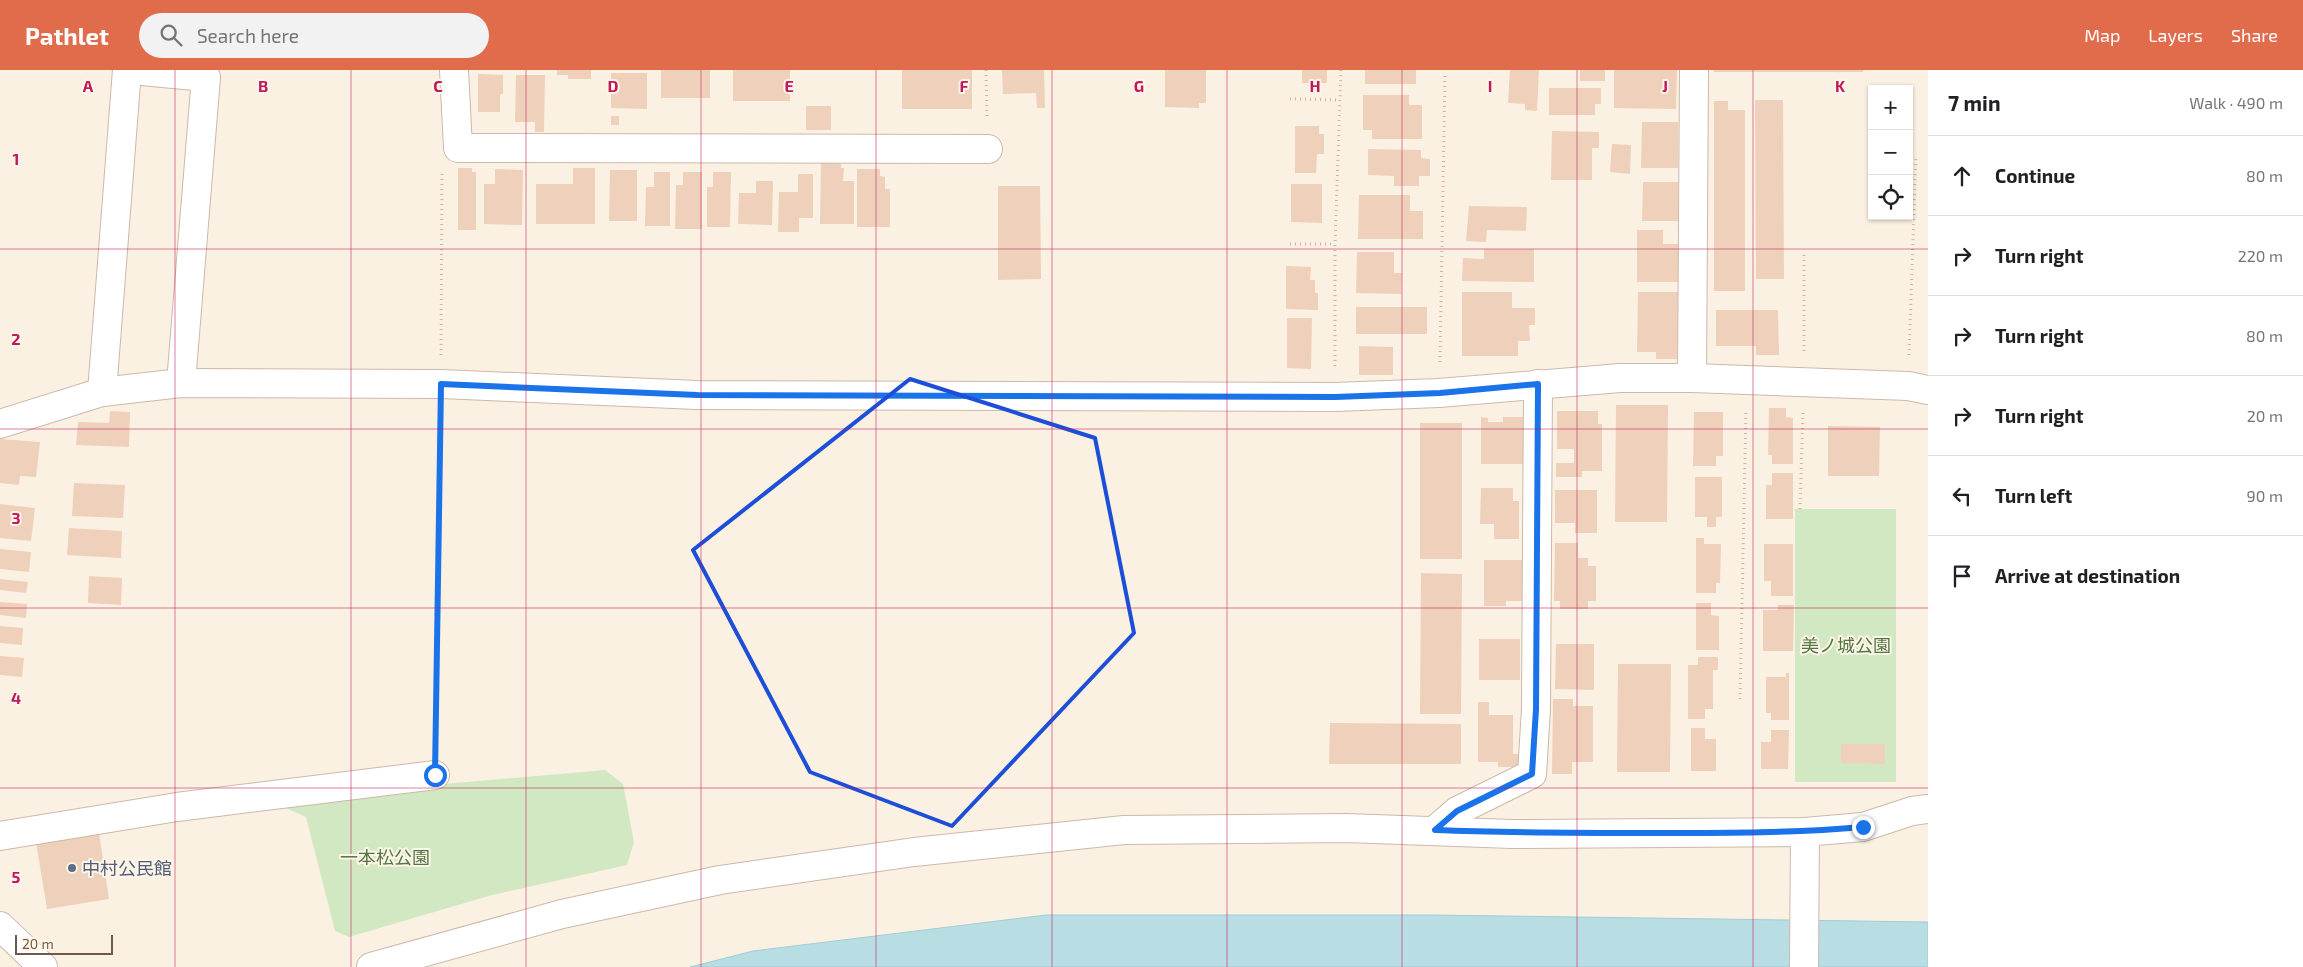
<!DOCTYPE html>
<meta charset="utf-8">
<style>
body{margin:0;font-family:"Exo 2","Noto Sans JP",sans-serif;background:#f2f2f2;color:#202124}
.controls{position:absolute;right:15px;top:15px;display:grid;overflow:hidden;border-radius:0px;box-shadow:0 1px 4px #0004}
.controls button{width:45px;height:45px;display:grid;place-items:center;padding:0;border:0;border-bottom:1px solid #e0e0e0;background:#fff;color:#202124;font:25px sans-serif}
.scale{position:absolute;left:15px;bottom:12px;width:98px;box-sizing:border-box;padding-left:5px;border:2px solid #72584a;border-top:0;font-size:14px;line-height:18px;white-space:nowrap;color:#72584a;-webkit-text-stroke:4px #fef5e8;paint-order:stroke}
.stop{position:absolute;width:15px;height:15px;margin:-11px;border:4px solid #1a73e8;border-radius:50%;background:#fff}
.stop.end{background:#1a73e8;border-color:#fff;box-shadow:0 1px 5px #0008}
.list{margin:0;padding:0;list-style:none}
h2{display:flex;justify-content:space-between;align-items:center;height:65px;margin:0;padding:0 20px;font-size:21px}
h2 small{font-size:16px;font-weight:400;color:#757577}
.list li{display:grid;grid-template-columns:32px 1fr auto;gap:15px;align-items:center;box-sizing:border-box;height:80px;padding:0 20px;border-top:1px solid #e0e0e0}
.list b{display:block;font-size:19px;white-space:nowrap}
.list em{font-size:16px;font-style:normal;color:#757577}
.icon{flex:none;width:28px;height:28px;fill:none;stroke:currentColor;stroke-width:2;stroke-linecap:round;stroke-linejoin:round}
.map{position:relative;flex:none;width:1928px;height:897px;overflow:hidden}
header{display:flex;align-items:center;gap:30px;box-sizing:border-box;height:70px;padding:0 25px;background:#e16c4c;color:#fff}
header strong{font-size:24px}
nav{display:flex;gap:28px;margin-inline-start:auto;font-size:18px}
.search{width:350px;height:45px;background:#f2f2f2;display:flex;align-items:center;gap:12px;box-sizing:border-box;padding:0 18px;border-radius:28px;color:#757577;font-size:19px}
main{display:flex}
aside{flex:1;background:#fff}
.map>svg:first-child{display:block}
.green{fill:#d1e8c2}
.water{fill:#b8dde3;stroke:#9fcdd5}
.building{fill:#efd0bb}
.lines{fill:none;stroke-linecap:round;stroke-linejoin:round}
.minor-casing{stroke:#ccb9aa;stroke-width:30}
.path{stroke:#d4b39f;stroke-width:3;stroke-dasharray:1 4;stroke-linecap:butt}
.minor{stroke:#fff;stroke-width:28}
.route{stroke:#1a73e8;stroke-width:6}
.marked{fill:none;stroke:#1d4ed8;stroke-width:4;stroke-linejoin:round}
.grid{fill:none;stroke:#c2185b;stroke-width:1;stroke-opacity:0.55}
.service-dot{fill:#5c6f8a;stroke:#fef5e8;stroke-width:2}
.labels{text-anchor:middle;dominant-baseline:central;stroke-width:4;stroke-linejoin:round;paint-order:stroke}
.park-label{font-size:18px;fill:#527742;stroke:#fef5e8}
.service-label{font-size:18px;fill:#4e5e75;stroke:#fef5e8;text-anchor:start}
.grid-label{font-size:16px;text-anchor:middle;font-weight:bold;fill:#c2185b;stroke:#fef5e8;stroke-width:4;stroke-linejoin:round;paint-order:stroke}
</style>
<header>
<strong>Pathlet</strong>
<div class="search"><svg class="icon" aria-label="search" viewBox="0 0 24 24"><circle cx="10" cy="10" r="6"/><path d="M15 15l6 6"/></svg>Search here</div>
<nav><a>Map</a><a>Layers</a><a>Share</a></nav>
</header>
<main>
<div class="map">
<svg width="1928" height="897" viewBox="0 0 1928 897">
<rect width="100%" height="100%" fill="#fbf1e2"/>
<!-- green -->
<g class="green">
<rect x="1795" y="439" width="101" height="273"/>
<path d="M605,700L623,714L634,772L627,795L492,825L349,867L335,861L306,747L274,733L443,714Z"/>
</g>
<!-- water -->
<path class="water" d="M1046,845H1434L1928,852V897H690L753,881Z"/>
<!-- building -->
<g class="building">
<path d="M557,0H591V9H568V5H557Z"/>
<rect x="661" y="0" width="49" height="28"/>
<rect x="733" y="0" width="57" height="31"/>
<rect x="902" y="0" width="70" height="39"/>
<path d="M1002,0H1044L1045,38H1037L1036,23L1003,24Z"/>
<path d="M1165,0H1206V33H1199V38L1165,37Z"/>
<rect x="1302" y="0" width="25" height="13"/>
<rect x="1365" y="0" width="51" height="14"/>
<path d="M1510,0H1539L1537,41L1525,40V34L1508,33Z"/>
<rect x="1580" y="0" width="25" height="11"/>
<path d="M1614,0H1677L1676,39L1614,38Z"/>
<rect x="1714" y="0" width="149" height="2"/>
<path d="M611,3H647V39L611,38Z"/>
<path d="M478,4L503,5V24H500V42H478Z"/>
<path d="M516,5H545L544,62H535V52H515Z"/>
<path d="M1549,18H1601V34H1595V45H1549Z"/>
<path d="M1363,25H1409V35H1422V69H1372V60H1363Z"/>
<path d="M1755,30H1783L1784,209H1756Z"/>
<path d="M1714,31H1728V40H1745V221H1714Z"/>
<rect x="806" y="36" width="25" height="24"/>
<rect x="611" y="46" width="8" height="9"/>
<path d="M1642,52H1678V98H1641Z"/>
<path d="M1295,56H1319V64H1324V84H1317L1316,103H1295Z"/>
<path d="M1552,61L1599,62V78H1592V110H1551Z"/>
<path d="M1612,74L1631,75L1630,104L1610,102Z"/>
<path d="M1368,79L1421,80V88L1430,89V106H1419V116H1394V106L1368,105Z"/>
<path d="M821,88H841V98H844L843,111H854V154H820Z"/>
<path d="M458,98H472V102H476V160H458Z"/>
<path d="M573,98H595V154H536V114H573Z"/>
<path d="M495,99L523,100L522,155L484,154V114H495Z"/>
<path d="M857,99H880V106L885,107V119H890V157H857Z"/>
<path d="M610,100H637V151H609Z"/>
<path d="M654,102H670V156H645L646,117H654Z"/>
<path d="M683,102H702V159H675L676,115H683Z"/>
<path d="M713,102H731L730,157H707V117H713Z"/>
<path d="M798,104H813V148H799V162H778L779,122H798Z"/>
<path d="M756,111H773L772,155L738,154L739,123H756Z"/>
<path d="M1643,112H1678V151H1642Z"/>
<path d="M1291,114H1322V153L1291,152Z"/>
<path d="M998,116H1040L1041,209L998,210Z"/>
<path d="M1359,125H1410V141H1423V169H1358Z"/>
<path d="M1469,136L1527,137L1526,161L1487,160L1486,172L1466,171Z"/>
<path d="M1637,160H1663V174H1678V212H1637Z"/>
<path d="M1484,179H1534V212L1462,211L1463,188L1484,189Z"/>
<path d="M1357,182H1394V203H1402L1401,224L1356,223Z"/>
<path d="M1286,196L1311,197L1310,210H1315V223H1318V240L1286,239Z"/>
<path d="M1462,222H1512V238H1535V255H1529L1530,271H1518V286H1462Z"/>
<path d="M1638,222H1678L1677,289H1656V282H1637Z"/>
<rect x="1356" y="237" width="71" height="27"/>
<path d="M1716,240H1778L1779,285H1756V276H1716Z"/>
<path d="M1287,248H1312L1311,299L1287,298Z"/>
<path d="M1359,276L1393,277V305H1359Z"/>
<path d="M1616,335H1668L1667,452H1615Z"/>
<path d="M1769,338H1786V347L1793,348V394H1772V385H1768Z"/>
<path d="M110,341L130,342L129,377L76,375L78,352L109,353Z"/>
<path d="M1557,341H1598V354H1602V401H1582V407H1556V393H1574V379H1557Z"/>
<path d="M1694,342H1723V386H1716V396H1693Z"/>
<path d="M1481,347L1488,348V352H1503V347H1523V394H1481Z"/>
<rect x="1420" y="353" width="42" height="136"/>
<path d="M1828,356L1880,357L1879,406H1828Z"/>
<path d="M0,369L40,372L36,407L20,406L19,415L0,413Z"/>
<path d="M1772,403H1793V449H1766V415H1772Z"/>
<path d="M1695,407H1722V447H1716V457H1707V447H1695Z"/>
<path d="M74,413L125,415L123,448L72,446Z"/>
<path d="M1481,418H1513V431H1519V469H1494V454H1480Z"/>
<path d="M1555,420H1597V463H1575V453H1555Z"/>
<path d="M0,434L35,438L31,471L0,468Z"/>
<path d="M69,458L122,461L121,488L67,485Z"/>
<path d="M1696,468H1704V474H1721L1720,513H1716V523H1696Z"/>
<path d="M1555,473H1578V488H1588V496H1596V531H1588V539H1560V531H1554Z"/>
<path d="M1764,474H1793V526H1771V511H1764Z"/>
<path d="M0,479L31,482L29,502L0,499Z"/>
<path d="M1484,490H1523V531H1506V536H1484Z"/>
<path d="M1421,503L1462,504L1461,644H1420Z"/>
<path d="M89,506L122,508L121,535L88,533Z"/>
<path d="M0,509L28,512L26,523L0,520Z"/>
<path d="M0,532L27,534L26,548L0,545Z"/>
<path d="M1696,533H1711V545L1719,546V580H1696Z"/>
<path d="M1778,535H1794L1793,581H1763V540H1778Z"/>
<path d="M0,556L23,558L22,575L0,573Z"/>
<rect x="1479" y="569" width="41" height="41"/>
<path d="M1556,574H1594V620L1555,619Z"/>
<path d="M0,586L24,588L22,607L0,605Z"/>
<path d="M1698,587H1718V600H1713V639H1705V649H1688V595H1698Z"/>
<path d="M1618,594H1671L1670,702H1617Z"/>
<path d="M1786,603H1789V650H1771V643H1766V607H1786Z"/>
<path d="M1553,629H1573V636H1593V692H1572V704H1552Z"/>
<path d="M1478,632H1489V645H1513V684H1519V697H1498V692H1478Z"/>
<path d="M1330,653L1461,654V694H1329Z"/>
<path d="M1691,658H1705V669H1716V701H1691Z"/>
<path d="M1771,660H1789L1788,699H1761V672H1771Z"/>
<path d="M1841,674H1885V694L1841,693Z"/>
<path d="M98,756L109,829L47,839L35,766Z"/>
</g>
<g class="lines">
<defs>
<g id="minor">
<path d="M131,0L206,7L181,313"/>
<path d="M454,0L458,78L988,79"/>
<path d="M1692,308L1694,0"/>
<path d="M102,322L127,0"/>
<path d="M0,354L102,322L181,313L441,314L697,325L1335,327L1439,323L1620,308H1692L1908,316L1928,320"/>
<path d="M1435,760L1457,741L1532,704L1536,639L1538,314"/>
<path d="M0,766L177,737L435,705"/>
<path d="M0,856L43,897"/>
<path d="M371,897L562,844L720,810L914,782L1124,760L1346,758L1512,764L1805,762L1863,757L1912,741L1928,739"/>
<path d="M1804,897L1805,762"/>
</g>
</defs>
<!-- minor casing -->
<use href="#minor" class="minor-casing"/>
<!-- path -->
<g class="path">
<path d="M986,0L987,49"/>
<path d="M1290,29L1340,30"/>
<path d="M1290,174H1335"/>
<path d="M1804,281V182"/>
<path d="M441,285L442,104"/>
<path d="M1909,285L1916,87"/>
<path d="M1440,292L1445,5"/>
<path d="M1335,296V174L1341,0"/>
<path d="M1800,439L1803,342"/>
<path d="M1740,629L1746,341"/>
<path d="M436,675L441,344"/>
</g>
<!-- minor -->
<use href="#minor" class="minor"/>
</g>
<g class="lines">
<!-- route -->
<path class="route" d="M435,705L441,314L697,325L1335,327L1440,323L1538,314L1536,639L1532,704L1457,741L1435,760C1510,763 1584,763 1659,763C1727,763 1795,763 1863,757"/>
</g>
<!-- marked area -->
<path class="marked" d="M910,309L1095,368L1134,563L952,756L810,702L693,480Z"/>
<!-- grid -->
<path class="grid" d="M175,0V897M351,0V897M526,0V897M701,0V897M876,0V897M1052,0V897M1227,0V897M1402,0V897M1577,0V897M1753,0V897M0,179H1928M0,359H1928M0,538H1928M0,718H1928"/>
<!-- markers -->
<circle class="service-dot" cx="72" cy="798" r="5"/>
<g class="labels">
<!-- park labels -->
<g class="park-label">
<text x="1846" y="575">美ノ城公園</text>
<text x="385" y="787">一本松公園</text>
</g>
<!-- service labels -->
<g class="service-label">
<text x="82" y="798">中村公民館</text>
</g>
</g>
<g class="grid-label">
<text x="88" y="22">A</text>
<text x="263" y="22">B</text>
<text x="438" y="22">C</text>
<text x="613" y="22">D</text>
<text x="789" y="22">E</text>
<text x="964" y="22">F</text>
<text x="1139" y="22">G</text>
<text x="1315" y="22">H</text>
<text x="1490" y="22">I</text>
<text x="1665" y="22">J</text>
<text x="1840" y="22">K</text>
<text x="16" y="95">1</text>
<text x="16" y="275">2</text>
<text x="16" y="454">3</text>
<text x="16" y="634">4</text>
<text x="16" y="813">5</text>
</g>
</svg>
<div class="controls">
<button>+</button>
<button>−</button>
<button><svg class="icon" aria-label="locate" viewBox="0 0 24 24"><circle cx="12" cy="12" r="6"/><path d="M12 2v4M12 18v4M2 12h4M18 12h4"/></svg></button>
</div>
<div class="scale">20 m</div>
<div class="stop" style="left:435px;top:705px"></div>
<div class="stop end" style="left:1863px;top:757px"></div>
</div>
<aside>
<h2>7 min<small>Walk · 490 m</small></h2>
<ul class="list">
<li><svg class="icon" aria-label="ahead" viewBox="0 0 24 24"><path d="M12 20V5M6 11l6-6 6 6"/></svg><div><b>Continue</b></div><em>80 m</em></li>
<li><svg class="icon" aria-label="right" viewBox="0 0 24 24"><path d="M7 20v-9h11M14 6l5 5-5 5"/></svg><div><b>Turn right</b></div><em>220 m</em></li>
<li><svg class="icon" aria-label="right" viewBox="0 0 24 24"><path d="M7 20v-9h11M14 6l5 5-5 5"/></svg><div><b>Turn right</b></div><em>80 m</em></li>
<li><svg class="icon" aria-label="right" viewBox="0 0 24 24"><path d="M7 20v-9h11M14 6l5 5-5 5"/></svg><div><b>Turn right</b></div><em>20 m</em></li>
<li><svg class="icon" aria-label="left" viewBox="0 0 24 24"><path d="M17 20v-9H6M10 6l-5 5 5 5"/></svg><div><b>Turn left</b></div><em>90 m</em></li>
<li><svg class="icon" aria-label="arrive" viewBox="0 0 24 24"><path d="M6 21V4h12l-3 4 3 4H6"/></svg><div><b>Arrive at destination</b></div></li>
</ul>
</aside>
</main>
